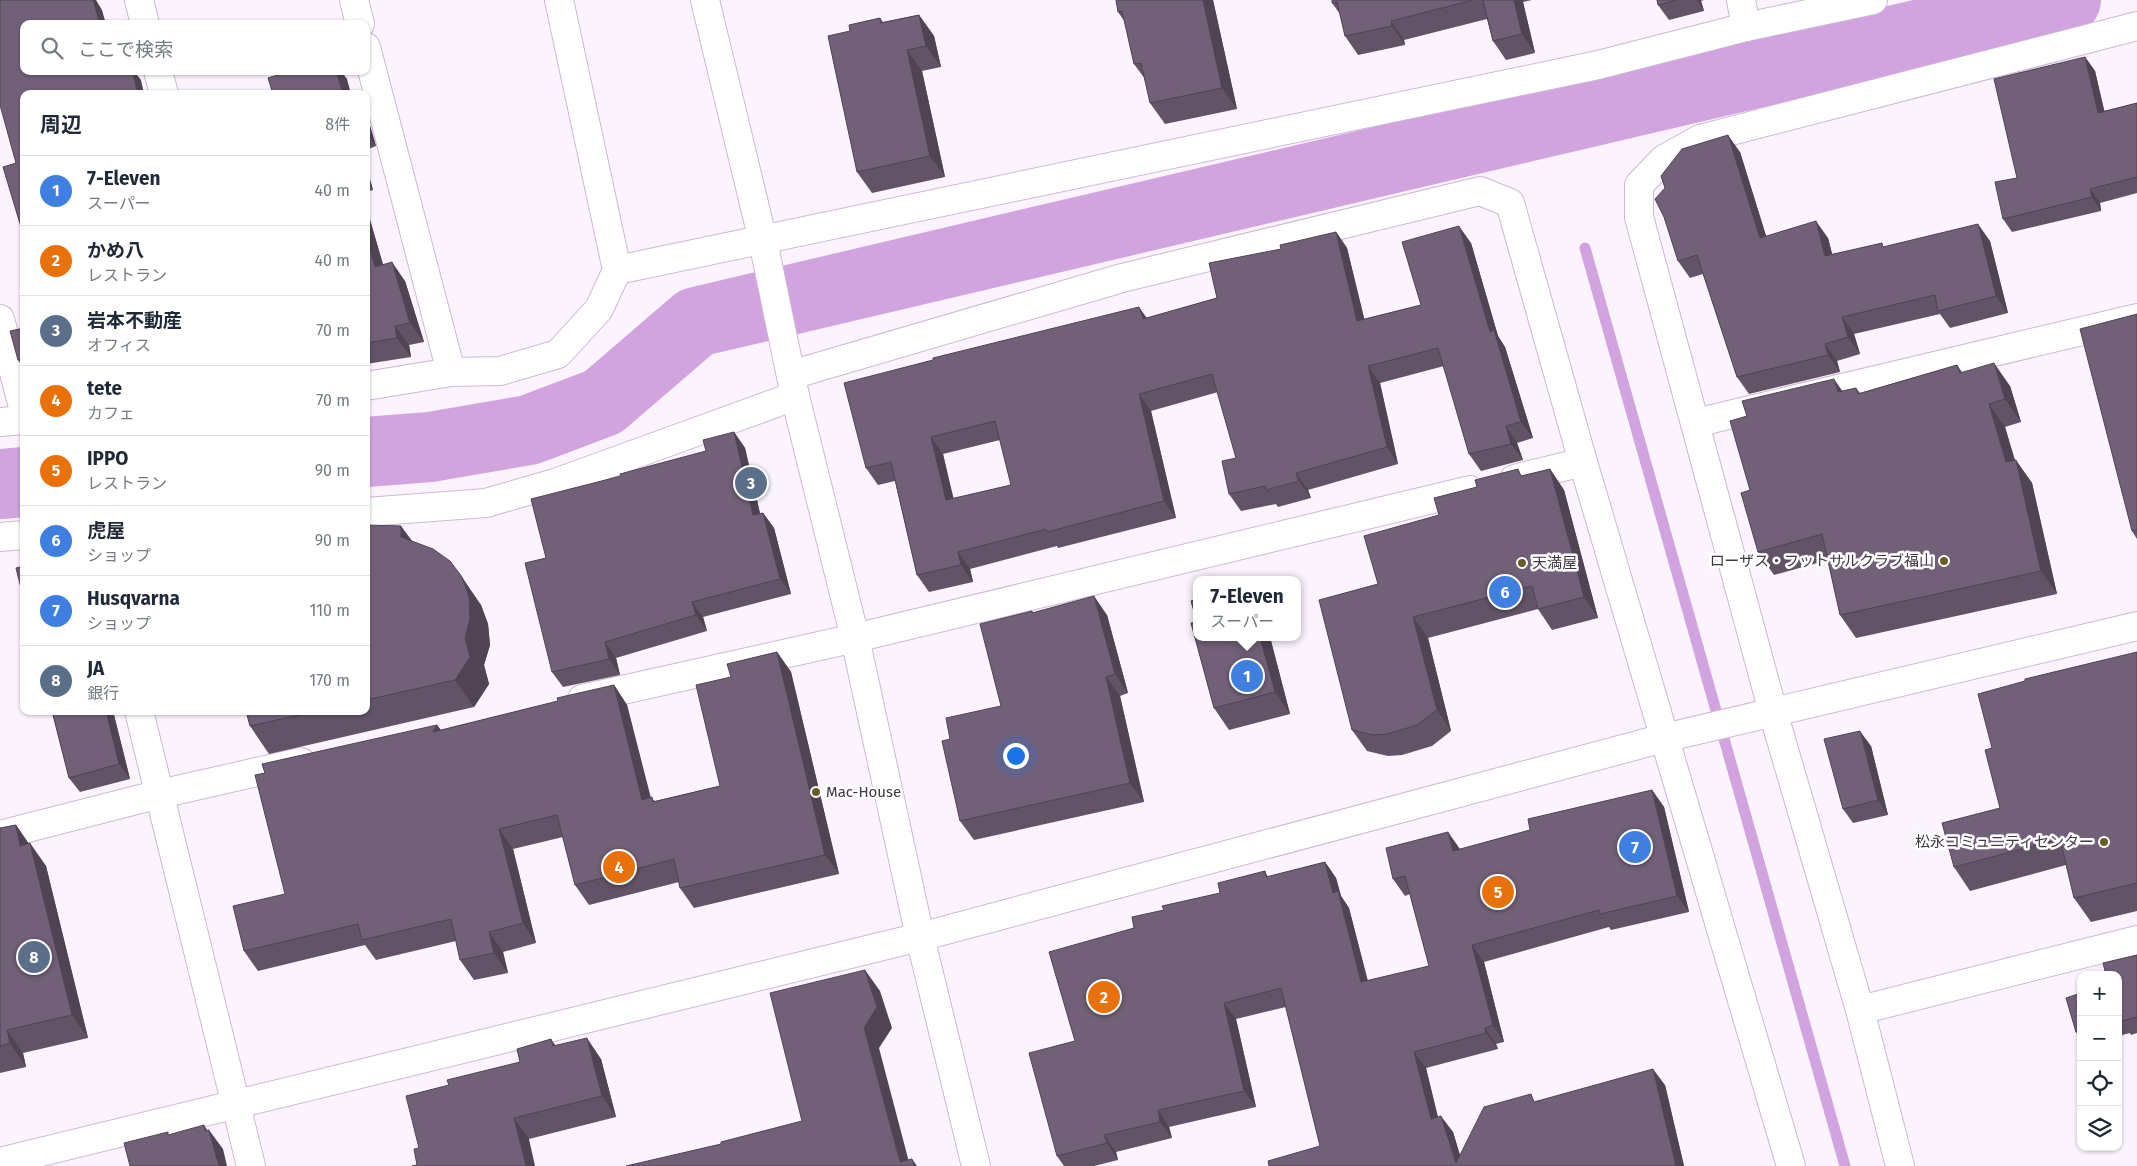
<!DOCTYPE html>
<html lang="ja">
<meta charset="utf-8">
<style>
body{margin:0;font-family:"Fira Sans","Noto Sans JP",sans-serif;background:#f2f2f3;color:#1f2937}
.controls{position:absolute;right:15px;bottom:15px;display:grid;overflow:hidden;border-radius:10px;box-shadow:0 1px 4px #0004}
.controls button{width:45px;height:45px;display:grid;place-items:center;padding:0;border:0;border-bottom:1px solid #e0e1e3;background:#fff;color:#1f2937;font:25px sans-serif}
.you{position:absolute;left:1015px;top:755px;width:18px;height:18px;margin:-12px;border:4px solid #fff;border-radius:50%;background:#1a73e8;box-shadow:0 0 0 8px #1a73e833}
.badge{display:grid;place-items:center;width:32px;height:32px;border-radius:50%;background:#665d29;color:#fff;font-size:16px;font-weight:700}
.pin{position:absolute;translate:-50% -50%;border:2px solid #fff;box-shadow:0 1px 5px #0006}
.popup{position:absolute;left:1193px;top:576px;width:108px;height:65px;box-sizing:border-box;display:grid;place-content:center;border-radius:10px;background:#fff;filter:drop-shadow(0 1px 4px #0005);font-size:16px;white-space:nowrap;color:#747a83}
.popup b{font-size:19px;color:#1f2937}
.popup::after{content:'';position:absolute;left:50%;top:100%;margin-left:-10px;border:10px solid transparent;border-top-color:#fff}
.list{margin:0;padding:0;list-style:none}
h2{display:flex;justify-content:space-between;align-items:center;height:65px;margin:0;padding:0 20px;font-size:21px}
h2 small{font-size:16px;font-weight:400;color:#747a83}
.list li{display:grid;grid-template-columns:32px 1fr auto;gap:15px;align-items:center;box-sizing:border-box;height:70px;padding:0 20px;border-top:1px solid #e0e1e3}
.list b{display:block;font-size:19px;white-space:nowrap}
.list p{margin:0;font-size:16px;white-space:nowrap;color:#747a83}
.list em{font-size:16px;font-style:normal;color:#747a83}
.icon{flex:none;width:28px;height:28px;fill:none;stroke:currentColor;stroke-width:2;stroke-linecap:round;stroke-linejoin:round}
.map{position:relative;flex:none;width:2137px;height:1166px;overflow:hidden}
.search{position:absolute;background:#fff;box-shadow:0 1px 4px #0004;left:20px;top:20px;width:350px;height:55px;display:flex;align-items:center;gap:12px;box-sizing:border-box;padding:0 18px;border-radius:10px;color:#747a83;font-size:19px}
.panel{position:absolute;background:#fff;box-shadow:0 1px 4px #0004;left:20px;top:90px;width:350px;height:625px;border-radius:10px}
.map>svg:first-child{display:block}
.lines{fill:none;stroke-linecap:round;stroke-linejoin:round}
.stream{stroke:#d1a4e0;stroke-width:11}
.river{stroke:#d1a4e0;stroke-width:70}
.minor-casing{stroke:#cdb9d4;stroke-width:30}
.minor{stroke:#fff;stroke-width:28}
.wall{fill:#625367;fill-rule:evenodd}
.shaded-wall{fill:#504354}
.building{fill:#726078;stroke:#504354;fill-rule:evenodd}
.poi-dot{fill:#665d29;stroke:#fff;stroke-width:2}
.labels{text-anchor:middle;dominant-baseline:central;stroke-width:5;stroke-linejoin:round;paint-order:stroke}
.poi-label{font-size:15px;fill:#403843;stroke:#fff;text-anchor:end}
</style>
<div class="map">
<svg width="2137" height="1166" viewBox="0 0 2137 1166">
<rect width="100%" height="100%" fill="#fbf3fe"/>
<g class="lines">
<!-- stream -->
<path class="stream" d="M1585,248L1845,1166"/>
<!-- river -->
<g class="river">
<path d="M366,452L430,447L529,430L603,402L696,322L2066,0"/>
<path d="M0,484L24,482"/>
</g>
<defs>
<g id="minor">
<path d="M139,0L145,24"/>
<path d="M354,0L360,24"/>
<path d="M705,0L763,241L795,396L855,638L920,937L976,1166"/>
<path d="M1741,0L1746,27"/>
<path d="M366,47L451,372"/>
<path d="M158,71L164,94"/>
<path d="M617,270L1598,65L1746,27L1873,0"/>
<path d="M0,319L24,411"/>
<path d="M791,375L1122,278L1480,191L1510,203L1583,462L1791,1166"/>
<path d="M366,386L451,372L500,371L558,354L599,309L617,270L559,0"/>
<path d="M0,422L24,420"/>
<path d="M1695,423L2137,318"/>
<path d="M1514,479L1583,462"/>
<path d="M366,512L486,503L555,483L795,396"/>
<path d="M0,537L24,535"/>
<path d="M582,699L855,638L1470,490"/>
<path d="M139,711L251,1166"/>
<path d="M0,835L160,794L301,762"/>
<path d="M1860,1010L2137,940"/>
<path d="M0,1162L920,937L1664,738L2137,626"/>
<path d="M1900,1166L1860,1010L1773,712L1639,217V185L1664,159L1700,139L2137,26"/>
</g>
</defs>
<!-- minor casing -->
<use href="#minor" class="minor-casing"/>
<!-- minor -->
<use href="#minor" class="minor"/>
</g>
<!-- wall -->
<g class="wall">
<path d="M1116,0H1213L1237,109L1165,124L1150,103L1145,79L1134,64L1125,22L1118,12Z"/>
<path d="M1332,0H1532L1523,2L1535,53L1506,60L1493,41L1487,19L1404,40L1405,45L1358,55L1345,36L1340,14L1332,3Z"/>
<path d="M1657,0H1704L1701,1L1704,11L1669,20L1658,5Z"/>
<path d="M919,15L934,36L941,67L922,71L945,177L872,193L857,172L850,31L880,18L883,22Z"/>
<path d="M2085,57L2095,71L2104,111L2137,103V193L2100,203L2101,211L2012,232L2003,219L2017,178Z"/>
<path d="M366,114L376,146L366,150Z"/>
<path d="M1740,152L1766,236L1828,238L1832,254L1885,247L1990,241L2008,313L1950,328L1940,314L1854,334L1860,354L1837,361L1840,372L1749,394L1737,377L1703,274L1690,278L1678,261Z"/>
<path d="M366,166L373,190L366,192Z"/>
<path d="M366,206L383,264L405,281L424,342L409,345L411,357L366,364Z"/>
<path d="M1336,232L1347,248L1364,319L1421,305L1471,243L1498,336L1505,347L1533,438L1517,443L1523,460L1481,471L1469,454L1444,366L1380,383L1398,464L1308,490L1311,498L1278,507L1276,504L1241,511L1229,494L1236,458L1218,392L1151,411L1176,518L1058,548L1057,546L970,569L973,582L929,592L917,575L895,481L878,485L866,468L1147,318L1217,298L1281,249ZM1000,440L1011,485L953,499L943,454Z"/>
<path d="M2137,314V539L2132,531Z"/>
<path d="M24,328V369L18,360Z"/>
<path d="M1957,365L1962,372L2010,386L2021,422L2005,427L2015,460L2032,483L2057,594L1856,638L1840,615L1828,560L1774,575L1758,552L1750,490L1843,391L1856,388L1860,393Z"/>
<path d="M734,432L745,448L760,513H763L774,528L791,594L703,617L707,631L616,658L620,675L563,687L552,672L546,558L621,476L706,451Z"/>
<path d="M1550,469L1564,490L1598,618L1552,630L1538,609L1428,638L1451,731L1432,746L1402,755L1388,756L1367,751L1352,730L1378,584L1439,515L1523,476Z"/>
<path d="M366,525L412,541L481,605L488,624L490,645L484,665L489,684L474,707L269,754L250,726L246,711H366Z"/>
<path d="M1197,599V637H1270L1290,714L1229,730L1214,708L1191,623L1197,622L1191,601Z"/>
<path d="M1032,611L1033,613L1107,615L1128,693L1120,696L1144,802L974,840L960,821L950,739L1001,706Z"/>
<path d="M777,652L791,672L839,874L694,908L680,888L679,882L589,905L575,885L563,837L513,849L536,943L503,952L508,973L474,980L460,960L456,941L376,960L365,945L258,971L244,951L285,894L437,725L441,730L558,701L614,685L627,705L651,798L655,801L720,786L731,677Z"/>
<path d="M2137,652V911L2091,922L2074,898L2066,865L1970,891L1954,867L2000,808Z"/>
<path d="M52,711H113L130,779L80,792L69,778Z"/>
<path d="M1871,746L1888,815L1853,823L1843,809Z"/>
<path d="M1652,790L1664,807L1689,912L1611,930L1609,927L1484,962L1504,1042L1496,1044L1498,1049L1426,1068L1438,1117L1453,1132L1460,1155L1536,1101L1665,1085L1684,1166H1269L1320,1146L1286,1007L1236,1019L1256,1107L1169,1127L1172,1138L1116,1152L1118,1160L1094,1166H1064L1057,1156L1075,1041L1134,928L1164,910L1220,893L1265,871L1268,877L1325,862L1336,878L1341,896L1349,908L1368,981L1429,966L1410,894L1405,896L1393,879L1460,849V850L1530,830Z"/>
<path d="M16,825L29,844L46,866L88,1038L23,1053L26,1067L0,1073V828Z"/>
<path d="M2137,955V1033L2131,1035L2130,1033L2118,1036V975Z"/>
<path d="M2081,993V1039L2076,1032Z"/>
<path d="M551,1039L556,1046L601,1059L616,1117L529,1139L417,1165L419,1148L449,1085L520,1062Z"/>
</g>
<!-- shaded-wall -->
<g class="shaded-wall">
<path d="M92,0H96L102,10L106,24H100Z"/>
<path d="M1203,0H1213L1237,109L1222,88Z"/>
<path d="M1514,0H1522L1523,2L1535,53L1522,34Z"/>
<path d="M1697,0H1701V1L1704,11Z"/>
<path d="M919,15L934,36L941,67L926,46Z"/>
<path d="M1391,21L1404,40L1405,45L1392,26Z"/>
<path d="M907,50L922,71L945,177L930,156Z"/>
<path d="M2085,57L2095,71L2108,126L2098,113Z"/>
<path d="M132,71H134L141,80L144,94H138Z"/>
<path d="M336,71H341L347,79L351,94H343Z"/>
<path d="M366,114L367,115L376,146L366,133Z"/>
<path d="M1728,135L1740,152L1772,255L1760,238Z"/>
<path d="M366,166L373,190L366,180Z"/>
<path d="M2090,189L2100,203L2101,211L2092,197Z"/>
<path d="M366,206L389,286L375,267L366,234Z"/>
<path d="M1816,221L1828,238L1837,273L1825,256Z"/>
<path d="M1978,224L1990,241L2008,313L1996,296Z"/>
<path d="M1459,226L1471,243L1498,336L1505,347L1533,438L1521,422L1490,332Z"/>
<path d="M1336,232L1347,248L1369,338L1357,321Z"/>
<path d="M392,262L405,281L424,342L410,323Z"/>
<path d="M1139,307L1151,324L1143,319Z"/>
<path d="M1842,317L1854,334L1860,354L1848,337Z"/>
<path d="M395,326L409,345L411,357L397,338Z"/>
<path d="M1825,344L1837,361L1840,372L1828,355Z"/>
<path d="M1994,363L2010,386L2021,422L2005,399Z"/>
<path d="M1368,366L1380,383L1398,464L1387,447Z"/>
<path d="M1834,379L1850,402L1838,392Z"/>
<path d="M1139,394L1151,411L1176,518L1164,501Z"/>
<path d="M1989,404L2005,427L2021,483L2016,460L2032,483L2057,594L2041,571L2006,462Z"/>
<path d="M1506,426L1517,443L1523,460L1511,444Z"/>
<path d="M734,432L745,448L764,531L753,515Z"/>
<path d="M931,437L943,454L958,517L946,500Z"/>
<path d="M1550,469L1564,490L1598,618L1584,597Z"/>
<path d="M1296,473L1308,490L1311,498L1299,481Z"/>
<path d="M763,513L774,528L791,594L780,579Z"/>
<path d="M401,526L421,553L401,537Z"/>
<path d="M958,552L970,569L973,582L961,565Z"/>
<path d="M462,577L481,605L488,624L490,645L484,665L489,684L474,707L455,680L465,638Z"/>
<path d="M1094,596L1107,615L1128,693L1115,674Z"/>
<path d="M692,602L703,617L707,631L696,615Z"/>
<path d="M1413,617L1428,638L1451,731L1437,710Z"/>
<path d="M1260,637H1270L1290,714L1275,692Z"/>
<path d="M605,642L616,658L620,675L609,659Z"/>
<path d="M777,652L791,672L839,874L825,855Z"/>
<path d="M1106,677L1120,696L1144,802L1130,783Z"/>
<path d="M614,685L627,705L656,820L642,800Z"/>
<path d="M106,711H113L130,779L119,764Z"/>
<path d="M437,725L451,745L433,732Z"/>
<path d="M1860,731L1871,746L1888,815L1878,800Z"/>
<path d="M1652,790L1664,807L1689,912L1677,896Z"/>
<path d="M16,825L31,847L30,843L46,866L88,1038L72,1015L20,846Z"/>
<path d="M499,829L513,849L536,943L523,923Z"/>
<path d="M1448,832L1460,849L1465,868L1453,851Z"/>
<path d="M1325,862L1336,878L1341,896L1349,908L1372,999L1361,982L1333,893Z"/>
<path d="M489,932L503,952L508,973L494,953Z"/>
<path d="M1472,945L1484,962L1504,1042L1493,1025Z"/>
<path d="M865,970L880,991L892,1028L879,1048L910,1166L900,1162L864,1028Z"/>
<path d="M1224,1003L1236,1019L1256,1107L1244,1091Z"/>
<path d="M1485,1028L1496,1044L1498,1049L1486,1033Z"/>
<path d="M7,1030L23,1053L26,1067L10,1043Z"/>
<path d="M587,1038L601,1059L616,1117L602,1096Z"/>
<path d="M1414,1052L1426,1068L1442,1135L1431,1119Z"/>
<path d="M1653,1069L1665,1085L1684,1166H1676Z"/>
<path d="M1158,1110L1169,1127L1172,1138L1160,1122Z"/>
<path d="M1441,1116L1453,1132L1463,1166L1456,1163Z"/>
<path d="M514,1118L529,1139L535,1166H526Z"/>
<path d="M204,1125L210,1135L209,1130L223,1149L227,1166H219L205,1131Z"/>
<path d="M1104,1135L1116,1152L1118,1160L1107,1143Z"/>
<path d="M912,1159L917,1166H914Z"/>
</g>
<!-- building -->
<g class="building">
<path d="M0,0H93L100,24H24V71H132L138,94H24V237L3,167L16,163L0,105Z"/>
<path d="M1116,0H1203L1222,88L1150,103L1141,63L1134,64L1122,11L1118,12Z"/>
<path d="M1332,0H1473L1391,21L1392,26L1345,36L1337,2L1332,3Z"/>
<path d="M1483,0H1514L1522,34L1493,41Z"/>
<path d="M1657,0H1677L1658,5Z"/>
<path d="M919,15L926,46L907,50L930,156L857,172L828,36L850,31L849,25L880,18L881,23Z"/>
<path d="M2085,57L2098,113L2137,103V177L2090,189L2092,197L2003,219L1995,182L2017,178L1994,79Z"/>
<path d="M291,71H336L343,94H273L268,78Z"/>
<path d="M1728,135L1760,238L1816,221L1825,256L1882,243L1883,247L1978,224L1996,296L1938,311L1935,295L1842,317L1848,337L1825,344L1828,355L1737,377L1697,255L1678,261L1664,217L1655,199L1665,188L1661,176L1682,149Z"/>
<path d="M1459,226L1490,332L1494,330L1521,422L1506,426L1511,444L1469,454L1438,348L1368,366L1387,447L1296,473L1299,481L1266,490L1265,486L1229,494L1222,461L1236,458L1212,374L1139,394L1164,501L1047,532L1046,529L958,552L961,565L917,575L891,462L866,468L844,383L933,360V358L1139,307L1143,319L1217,298L1209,263L1281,249L1280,245L1336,232L1357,321L1421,305L1402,242ZM995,421L1011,485L946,500L931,437Z"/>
<path d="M366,234L375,267L392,262L410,323L395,326L397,338L366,343Z"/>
<path d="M2137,314V530L2132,531L2080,329Z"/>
<path d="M24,328V359L18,360L10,331Z"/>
<path d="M1994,363L2005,399L1989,404L2006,462L2016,460L2041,571L1840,615L1822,534L1758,552L1741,493L1750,490L1730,421L1747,416L1742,401L1834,379L1838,392L1856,388L1858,394L1957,365L1960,373Z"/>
<path d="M734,432L753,515L763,513L780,579L692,602L696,615L605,642L609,659L552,672L525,563L546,558L531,499L621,476L620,474L706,451L703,440Z"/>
<path d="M1518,469L1521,476L1550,469L1584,597L1538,609L1532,586L1413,617L1437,710L1417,725L1387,734L1373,735L1352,730L1319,600L1378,584L1364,536L1439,515L1434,498L1477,487L1475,480Z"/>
<path d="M366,525L401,526V537L433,549L450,561L462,577L469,597L470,618L465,638L470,657L455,680L366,700Z"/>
<path d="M24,566V600L16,568Z"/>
<path d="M1244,577L1245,580H1233Z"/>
<path d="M1094,596L1115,674L1106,677L1130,783L960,821L942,741L950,739L946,718L1001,706L980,624L1032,611V613Z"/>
<path d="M1197,599V637H1260L1275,692L1214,708L1191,623L1197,622L1191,601Z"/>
<path d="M777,652L825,855L680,888L674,859L575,885L557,815L499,829L523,923L489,932L494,953L460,960L451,919L362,940L358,924L244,951L233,906L285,894L255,775L265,773L262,764L437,725L433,732L558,701L557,698L614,685L642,800L652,797L653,802L720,786L696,685L731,677L727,664Z"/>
<path d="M2137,652V883L2074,898L2060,839L1954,867L1942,823L2000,808L1985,750L1992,748L1978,694L2025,681V679Z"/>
<path d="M52,711H106L119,764L69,778Z"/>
<path d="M246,711H317L250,726Z"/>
<path d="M1860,731L1878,800L1843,809L1824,739Z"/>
<path d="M1652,790L1677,896L1600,914L1599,910L1472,945L1493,1025L1485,1028L1486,1033L1414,1052L1431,1119L1441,1116L1456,1163L1484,1107L1531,1094L1534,1102L1653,1069L1676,1166H1269L1268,1161L1320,1146L1281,988L1224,1003L1244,1091L1158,1110L1160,1122L1104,1135L1107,1143L1057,1156L1029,1053L1075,1041L1049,952L1134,928L1132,917L1164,910L1162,906L1220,893L1218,883L1265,871L1266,877L1325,862L1333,893L1338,891L1361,982L1429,966L1405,876L1393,879L1386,848L1448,832L1453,851L1530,830L1528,819Z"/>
<path d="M16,825L20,846L30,843L72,1015L7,1030L10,1043L0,1046V828Z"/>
<path d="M2137,955V1017L2121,1021V1019H2118V975H2106L2103,963Z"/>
<path d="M865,970L877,1007L864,1028L900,1162L912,1159L914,1166H626L721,1144V1142L802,1121L770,993Z"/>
<path d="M2081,993V1031L2076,1032L2066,998Z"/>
<path d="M587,1038L602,1096L514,1118L526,1166H412L417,1165L414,1149L419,1148L406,1096L449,1085L447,1080L520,1062L517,1049L551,1039L553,1046Z"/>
<path d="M204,1125L205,1131L209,1130L219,1166H130L124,1143L168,1132V1135Z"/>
</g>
<!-- markers -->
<g class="poi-dot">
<circle cx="1944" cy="561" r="5"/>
<circle cx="1522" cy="563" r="5"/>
<circle cx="816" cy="792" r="5"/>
<circle cx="2104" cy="842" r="5"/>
</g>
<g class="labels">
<!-- poi labels -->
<g class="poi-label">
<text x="1934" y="561">ローザス・フットサルクラブ福山</text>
<text x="1532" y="563" text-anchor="start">天満屋</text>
<text x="826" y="792" text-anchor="start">Mac-House</text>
<text x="2094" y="842">松永コミュニティセンター</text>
</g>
</g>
</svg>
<div class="controls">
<button>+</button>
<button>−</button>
<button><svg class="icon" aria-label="locate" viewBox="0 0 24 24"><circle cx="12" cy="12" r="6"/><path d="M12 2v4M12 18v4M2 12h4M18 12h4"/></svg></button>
<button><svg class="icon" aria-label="layers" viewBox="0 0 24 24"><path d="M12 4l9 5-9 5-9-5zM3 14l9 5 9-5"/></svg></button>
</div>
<div class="you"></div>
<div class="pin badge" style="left:1247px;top:676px;background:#3f7fe0">1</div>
<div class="popup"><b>7-Eleven</b>スーパー</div>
<div class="pin badge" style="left:1104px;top:997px;background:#e8710a">2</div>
<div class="pin badge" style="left:751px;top:483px;background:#5c6f8a">3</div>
<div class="pin badge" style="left:619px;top:867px;background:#e8710a">4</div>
<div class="pin badge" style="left:1498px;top:892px;background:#e8710a">5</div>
<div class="pin badge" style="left:1505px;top:592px;background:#3f7fe0">6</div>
<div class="pin badge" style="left:1635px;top:847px;background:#3f7fe0">7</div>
<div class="pin badge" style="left:34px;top:957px;background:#5c6f8a">8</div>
<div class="search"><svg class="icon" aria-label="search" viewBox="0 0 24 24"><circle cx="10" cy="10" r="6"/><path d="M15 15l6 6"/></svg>ここで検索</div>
<section class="panel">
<h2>周辺<small>8件</small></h2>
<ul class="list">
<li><span class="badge" style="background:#3f7fe0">1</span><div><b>7-Eleven</b><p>スーパー</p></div><em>40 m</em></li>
<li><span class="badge" style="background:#e8710a">2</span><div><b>かめ八</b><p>レストラン</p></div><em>40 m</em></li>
<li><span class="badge" style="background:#5c6f8a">3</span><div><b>岩本不動産</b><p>オフィス</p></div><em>70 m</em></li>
<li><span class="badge" style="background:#e8710a">4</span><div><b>tete</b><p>カフェ</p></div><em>70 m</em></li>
<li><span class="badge" style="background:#e8710a">5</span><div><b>IPPO</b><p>レストラン</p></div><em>90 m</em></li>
<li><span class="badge" style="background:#3f7fe0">6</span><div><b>虎屋</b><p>ショップ</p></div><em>90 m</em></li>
<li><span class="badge" style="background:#3f7fe0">7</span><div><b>Husqvarna</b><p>ショップ</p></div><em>110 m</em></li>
<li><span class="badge" style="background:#5c6f8a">8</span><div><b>JA</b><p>銀行</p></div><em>170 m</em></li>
</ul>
</section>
</div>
